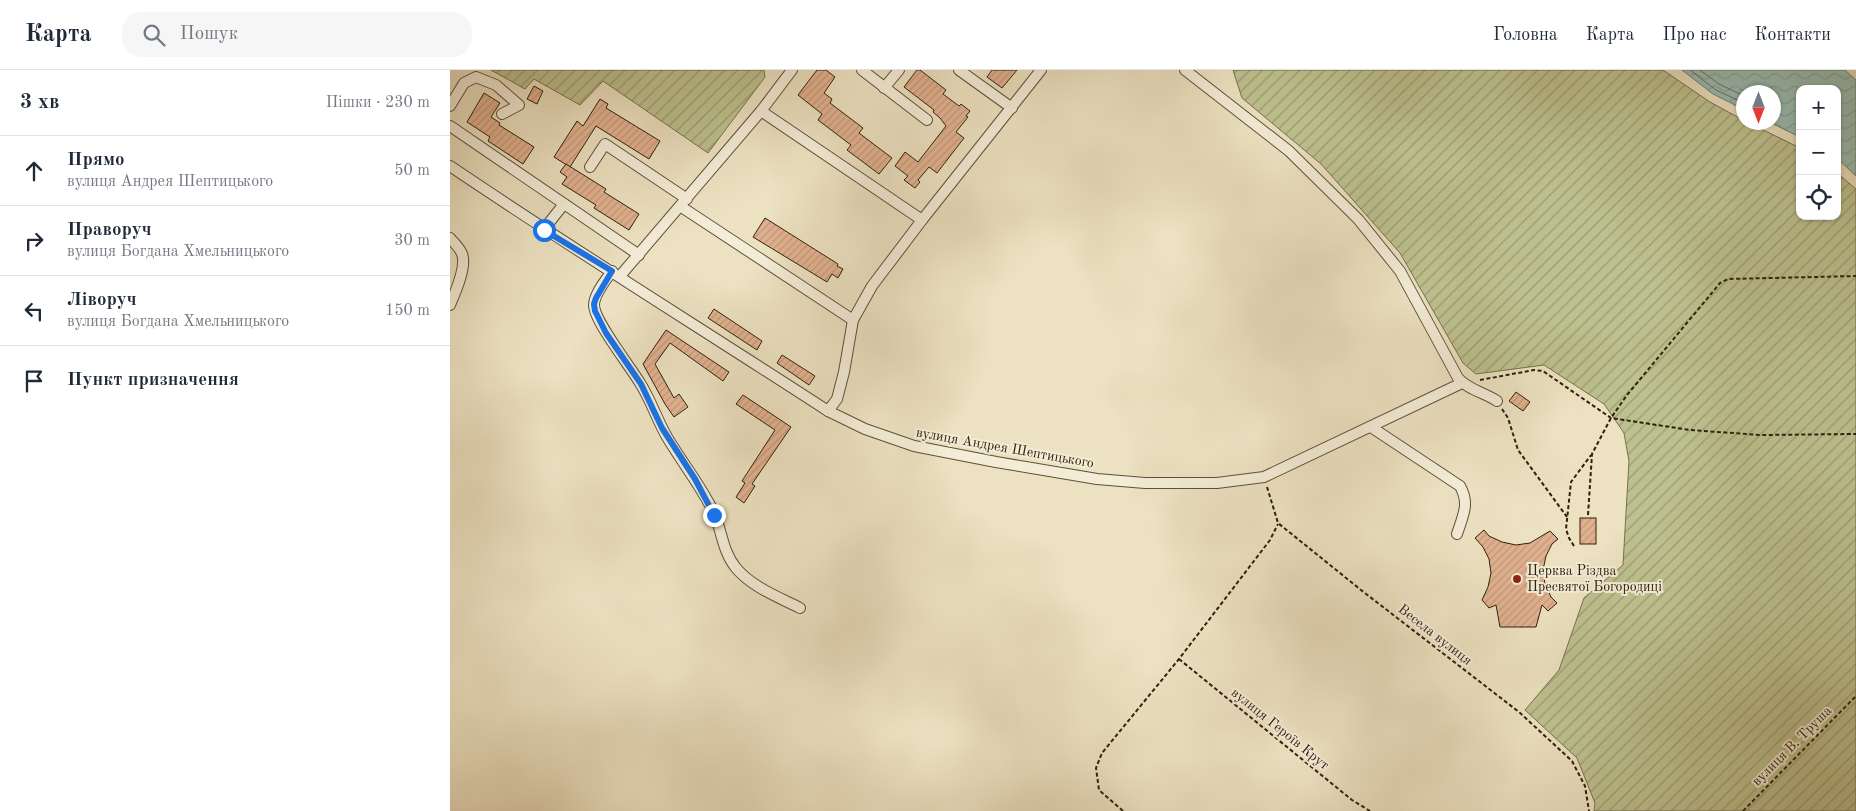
<!DOCTYPE html>
<html lang="uk">
<meta charset="utf-8">
<style>
body{margin:0;font-family:"Old Standard TT",serif;background:#f6f6f7;color:#1f2937}
.controls{position:absolute;right:15px;top:15px;display:grid;overflow:hidden;border-radius:10px;box-shadow:0 1px 4px #0004}
.controls button{width:45px;height:45px;display:grid;place-items:center;padding:0;border:0;border-bottom:1px solid #e0e1e3;background:#fff;color:#1f2937;font:25px sans-serif}
.compass{position:absolute;left:1286px;top:15px;width:45px;height:45px;border-radius:50%;background:#fff;box-shadow:0 1px 4px #0004;rotate:180deg}
.stop{position:absolute;width:15px;height:15px;margin:-11px;border:4px solid #1a73e8;border-radius:50%;background:#fff}
.stop.end{background:#1a73e8;border-color:#fff;box-shadow:0 1px 5px #0008}
.list{margin:0;padding:0;list-style:none}
h2{display:flex;justify-content:space-between;align-items:center;height:65px;margin:0;padding:0 20px;font-size:21px}
h2 small{font-size:16px;font-weight:400;color:#747a83}
.list li{display:grid;grid-template-columns:32px 1fr auto;gap:15px;align-items:center;box-sizing:border-box;height:70px;padding:0 20px;border-top:1px solid #e0e1e3}
.list b{display:block;font-size:19px;white-space:nowrap}
.list p{margin:0;font-size:16px;white-space:nowrap;color:#747a83}
.list em{font-size:16px;font-style:normal;color:#747a83}
.icon{flex:none;width:28px;height:28px;fill:none;stroke:currentColor;stroke-width:2;stroke-linecap:round;stroke-linejoin:round}
.map{position:relative;flex:none;width:1406px;height:741px;overflow:hidden}
header{display:flex;align-items:center;gap:30px;box-sizing:border-box;height:70px;padding:0 25px;background:#fff;border-bottom:1px solid #e0e1e3}
header strong{font-size:24px}
nav{display:flex;gap:28px;margin-inline-start:auto;font-size:18px}
.search{width:350px;height:45px;background:#f6f6f7;display:flex;align-items:center;gap:12px;box-sizing:border-box;padding:0 18px;border-radius:20px;color:#747a83;font-size:19px}
main{display:flex}
aside{flex:1;background:#fff}
.map>svg:first-child{display:block}
.garden{fill:url(#garden-furrows);stroke:#76704e}
.water{fill:url(#water-waves);stroke:#6f7e71}
.lines{fill:none;stroke-linecap:round;stroke-linejoin:round}
.shore{stroke:#646e60;stroke-width:1}
.building{fill:url(#building-hatch);stroke:#2f200c}
.minor-casing{stroke:#5e5039;stroke-width:12}
.path{stroke:#2f200c;stroke-width:2;stroke-dasharray:4 2.5;stroke-linecap:butt}
.minor{stroke:#f3ecd7;stroke-width:10}
.route{stroke:#1a73e8;stroke-width:6}
.poi-dot{fill:#8f2418;stroke:#f3ecd7;stroke-width:2}
.labels{text-anchor:middle;dominant-baseline:central;stroke-width:4;stroke-linejoin:round;paint-order:stroke}
.street-label{font-size:14px;fill:#2f200c;stroke:#f3ecd7}
.poi-label{font-size:14px;fill:#2f200c;stroke:#f3ecd7;text-anchor:start}
</style>
<header>
<strong>Карта</strong>
<div class="search"><svg class="icon" aria-label="search" viewBox="0 0 24 24"><circle cx="10" cy="10" r="6"/><path d="M15 15l6 6"/></svg>Пошук</div>
<nav><a>Головна</a><a>Карта</a><a>Про нас</a><a>Контакти</a></nav>
</header>
<main>
<aside>
<h2>3 хв<small>Пішки · 230 m</small></h2>
<ul class="list">
<li><svg class="icon" aria-label="ahead" viewBox="0 0 24 24"><path d="M12 20V5M6 11l6-6 6 6"/></svg><div><b>Прямо</b><p>вулиця Андрея Шептицького</p></div><em>50 m</em></li>
<li><svg class="icon" aria-label="right" viewBox="0 0 24 24"><path d="M7 20v-9h11M14 6l5 5-5 5"/></svg><div><b>Праворуч</b><p>вулиця Богдана Хмельницького</p></div><em>30 m</em></li>
<li><svg class="icon" aria-label="left" viewBox="0 0 24 24"><path d="M17 20v-9H6M10 6l-5 5 5 5"/></svg><div><b>Ліворуч</b><p>вулиця Богдана Хмельницького</p></div><em>150 m</em></li>
<li><svg class="icon" aria-label="arrive" viewBox="0 0 24 24"><path d="M6 21V4h12l-3 4 3 4H6"/></svg><div><b>Пункт призначення</b></div></li>
</ul>
</aside>
<div class="map">
<svg width="1406" height="741" viewBox="0 0 1406 741">
<defs>
<pattern id="garden-furrows" width="10" height="10" patternUnits="userSpaceOnUse" patternTransform="scale(1.25)"><rect width="10" height="10" fill="#bdc18f"/><path d="M-1 1l2-2M0 10L10 0M9 11l2-2" fill="none" stroke="#9a9c73"/></pattern>
<pattern id="water-waves" width="16" height="10" patternUnits="userSpaceOnUse" patternTransform="scale(1.25)"><rect width="16" height="10" fill="#99bdb4"/><path d="M0 5q4-4 8 0t8 0" fill="none" stroke="#84a29a"/></pattern>
<pattern id="building-hatch" width="6" height="6" patternUnits="userSpaceOnUse" patternTransform="scale(1.25)"><rect width="6" height="6" fill="#e1b18f"/><path d="M-1 1l2-2M0 6l6-6M5 7l2-2" fill="none" stroke="#c1987a"/></pattern>
</defs>
<rect width="100%" height="100%" fill="#ece1c1"/>
<filter id="stains"><feTurbulence type="fractalNoise" baseFrequency=".004" numOctaves="4"/><feColorMatrix values="0 0 0 0 .2 0 0 0 0 .09 0 0 0 0 .02 0 0 0 .5 -.17"/></filter>
<radialGradient id="worn" r=".72"><stop offset=".6" stop-color="#630" stop-opacity="0"/><stop offset="1" stop-color="#630" stop-opacity=".3"/></radialGradient>
<!-- garden -->
<g class="garden">
<path d="M41,0H314L315,7L258,83L153,11L130,35L84,9L75,19Z"/>
<path d="M783,0H1213L1260,32L1293,50L1294,52L1299,53L1350,78V146H1387V103L1406,119V741H1144L1145,733L1127,688L1075,640L1109,600L1134,528L1173,495L1179,391L1174,363L1154,334L1094,295L1026,304L1013,293L950,183L871,94L792,28Z"/>
</g>
<!-- water -->
<path class="water" d="M1232,0H1395L1406,10V106L1387,88V19H1350V67L1321,53L1324,52V22H1294L1293,39L1263,24Z"/>
<g class="lines">
<!-- shore -->
<g class="shore">
<path d="M1240,0L1266,20L1294,33"/>
<path d="M1250,0L1269,14L1294,26"/>
</g>
</g>
<!-- building -->
<g class="building">
<path d="M367,0H376L385,7L374,23L382,29L380,33L413,58L409,63L442,88L429,104L397,80L401,75L368,50L372,44L348,25Z"/>
<path d="M467,0H470L496,20L493,24L509,36L511,34L520,41L516,46L518,47L506,62L514,68L487,103L479,97L468,110L470,112L465,118L454,110L458,106L445,96L455,82L468,92L496,56L490,48L483,42L484,40L454,17Z"/>
<path d="M542,0H567L552,18L537,7Z"/>
<path d="M84,16L93,21L87,34L77,29Z"/>
<path d="M34,23L50,33L41,47L50,53L49,55L84,77L73,94L38,71L40,67L17,52Z"/>
<path d="M150,29L158,34L156,38L210,71L199,89L146,56L120,97L104,87L127,51L133,56Z"/>
<path d="M116,94L156,119L154,122L189,144L179,160L144,138L146,135L112,114L117,107L110,102Z"/>
<path d="M315,148L388,194L387,196L393,199L388,208L382,204L377,212L303,167Z"/>
<path d="M264,239L312,271L307,280L258,248Z"/>
<path d="M216,260L279,302L273,311L220,273L205,294L224,328L229,324L238,337L224,347L215,334L193,294Z"/>
<path d="M332,285L365,306L359,315L327,293Z"/>
<path d="M1066,322L1080,332L1073,341L1059,331Z"/>
<path d="M293,325L341,357L302,414L305,416L294,433L286,427L295,413L292,411L325,360L286,334Z"/>
<rect x="1130" y="448" width="16" height="26"/>
<path d="M1034,460L1039,466L1052,472L1066,475L1080,473L1100,461L1108,469L1102,474L1096,486L1093,500L1095,514L1101,527L1107,533L1098,541L1092,535L1086,557H1050L1046,535L1039,538L1032,530L1038,517L1041,503L1039,489L1033,477L1025,468Z"/>
</g>
<g class="lines">
<defs>
<g id="minor">
<path d="M412,0L477,50"/>
<path d="M509,0L562,38"/>
<path d="M735,0L839,81L908,149L950,201L1008,308C1017,319 1035,323 1047,331"/>
<path d="M434,18L449,0"/>
<path d="M0,36L14,13L26,7L46,15L69,35L52,44"/>
<path d="M311,41L472,150"/>
<path d="M0,56L189,185"/>
<path d="M0,96C124,180 252,259 378,341L415,359L464,376L546,392L647,409L695,413H767L814,407L1012,313"/>
<path d="M140,97L155,74L237,129"/>
<path d="M230,136L403,250"/>
<path d="M94,159L114,134"/>
<path d="M0,168C4,173 10,178 12,184C17,197 5,223 0,235"/>
<path d="M162,201C156,210 144,224 144,235C144,251 180,296 190,313C201,330 207,350 217,367C233,394 252,417 265,445C272,463 273,482 286,498C302,517 328,527 350,538"/>
<path d="M170,206L311,41L342,0"/>
<path d="M378,341L387,329L394,302L403,250L422,216L472,150L591,0"/>
<path d="M921,357L1010,416C1020,434 1013,445 1007,464"/>
</g>
</defs>
<!-- minor casing -->
<use href="#minor" class="minor-casing"/>
<!-- path -->
<g class="path">
<path d="M1030,310L1084,300L1093,301L1161,348L1240,360L1311,365L1406,364"/>
<path d="M1052,339L1058,348L1068,380L1117,447"/>
<path d="M817,417L828,453L911,520L1069,642L1122,691L1135,716L1139,741"/>
<path d="M1138,445L1142,384L1161,348L1177,325L1270,213L1278,209L1406,206"/>
<path d="M1124,476L1119,468L1116,459L1121,412L1141,385"/>
<path d="M729,589L902,730L920,741"/>
<path d="M673,741L649,720L646,698L652,683L729,589L820,470L828,454"/>
<path d="M1293,741L1406,626"/>
</g>
<!-- minor -->
<use href="#minor" class="minor"/>
</g>
<g class="lines">
<!-- route -->
<path class="route" d="M94,160L162,201L146,228L144,234L145,241L156,263L191,314L212,358L245,409L264,445"/>
</g>
<!-- markers -->
<circle class="poi-dot" cx="1067" cy="509" r="5"/>
<g class="labels">
<!-- street labels -->
<g class="street-label">
<text transform="translate(555 378) rotate(10)">вулиця Андрея Шептицького</text>
<text transform="translate(985 565) rotate(38)">Весела вулиця</text>
<text transform="translate(830 659) rotate(39)">вулиця Героїв Крут</text>
<text transform="translate(1342 676) rotate(-45)">вулиця В. Труша</text>
</g>
<!-- poi labels -->
<g class="poi-label">
<text x="1077" y="501">Церква Різдва<tspan x="1077" dy="16">Пресвятої Богородиці</tspan></text>
</g>
</g>
<rect width="100%" height="100%" filter="url(#stains)"/>
<rect width="100%" height="100%" fill="url(#worn)"/>
</svg>
<div class="controls">
<button>+</button>
<button>−</button>
<button><svg class="icon" aria-label="locate" viewBox="0 0 24 24"><circle cx="12" cy="12" r="6"/><path d="M12 2v4M12 18v4M2 12h4M18 12h4"/></svg></button>
</div>
<svg class="compass" viewBox="-18 -18 36 36"><path d="M0-13l5 13h-10z" fill="#e53935"/><path d="M0 13l5-13h-10z" fill="#747a83"/></svg>
<div class="stop" style="left:94px;top:160px"></div>
<div class="stop end" style="left:264px;top:445px"></div>
</div>
</main>
